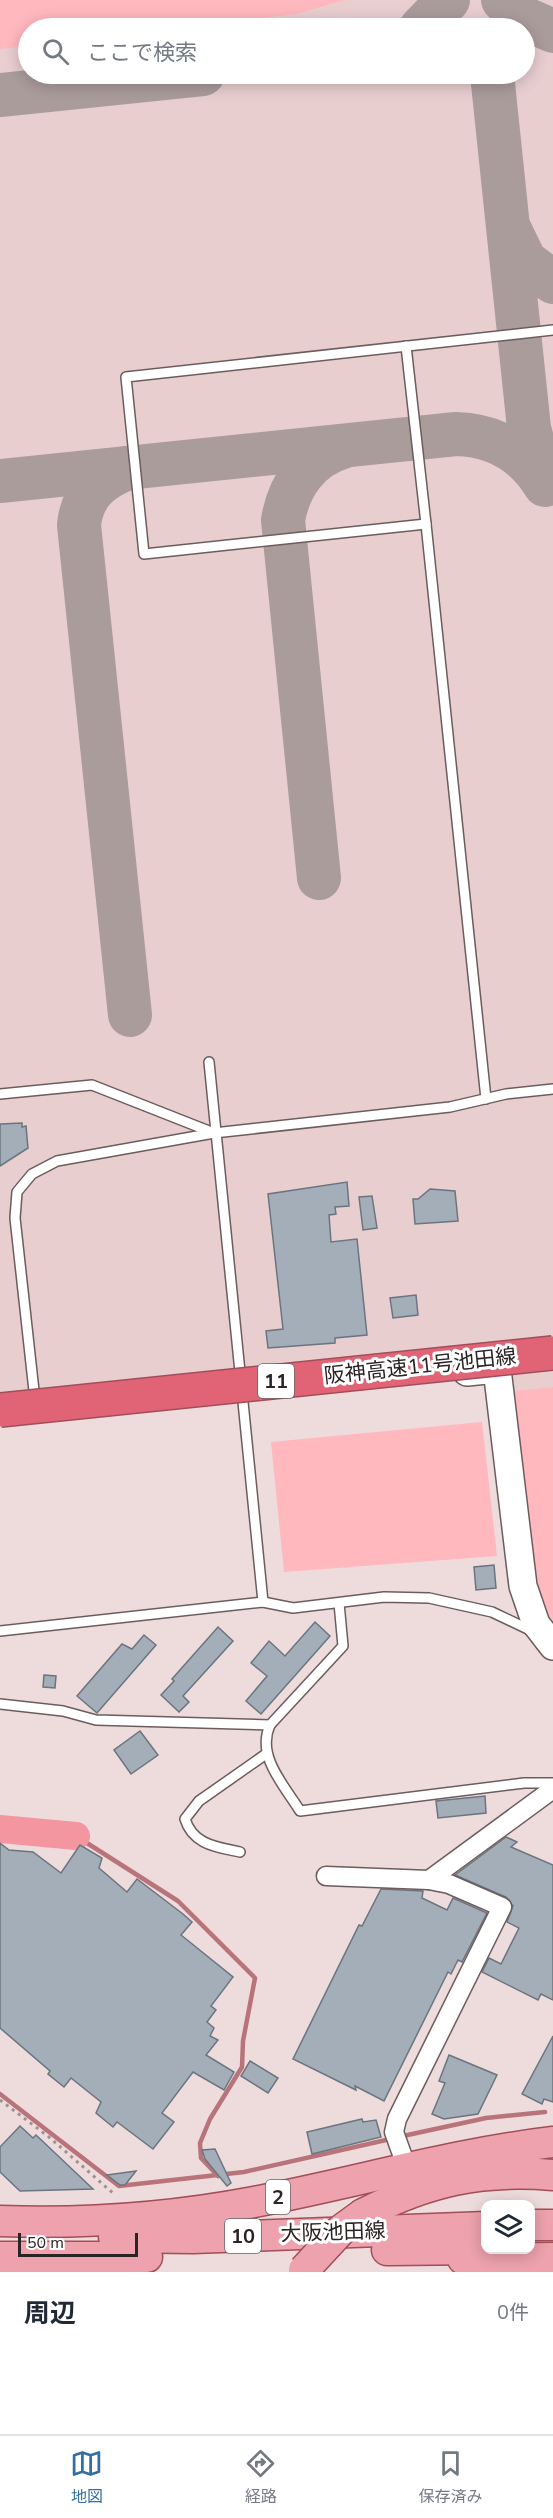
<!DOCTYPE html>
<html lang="ja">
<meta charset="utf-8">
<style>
body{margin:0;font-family:"Nunito Sans","Noto Sans JP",sans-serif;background:#f6f6f7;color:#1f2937}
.controls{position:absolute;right:18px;bottom:18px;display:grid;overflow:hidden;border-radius:12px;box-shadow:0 3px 15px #0003}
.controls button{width:54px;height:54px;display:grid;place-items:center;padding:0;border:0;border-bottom:2px solid #e0e1e3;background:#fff;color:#1f2937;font:30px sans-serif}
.scale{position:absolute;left:18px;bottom:15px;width:120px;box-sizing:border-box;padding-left:6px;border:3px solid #2b2424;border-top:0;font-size:16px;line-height:21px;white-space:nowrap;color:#2b2424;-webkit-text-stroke:4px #fff;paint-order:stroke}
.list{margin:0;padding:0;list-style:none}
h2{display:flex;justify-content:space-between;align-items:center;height:78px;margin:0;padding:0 24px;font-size:26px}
h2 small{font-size:20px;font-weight:400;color:#747a83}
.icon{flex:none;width:33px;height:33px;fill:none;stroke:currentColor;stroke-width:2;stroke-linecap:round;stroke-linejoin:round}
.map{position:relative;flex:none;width:553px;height:2272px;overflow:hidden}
.search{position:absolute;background:#fff;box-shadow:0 3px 15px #0003;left:18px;right:18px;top:18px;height:66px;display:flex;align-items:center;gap:15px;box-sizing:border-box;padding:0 21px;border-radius:33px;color:#747a83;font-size:22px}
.sheet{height:162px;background:#fff}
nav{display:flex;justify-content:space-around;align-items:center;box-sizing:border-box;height:84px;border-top:2px solid #e0e1e3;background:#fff;font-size:16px;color:#747a83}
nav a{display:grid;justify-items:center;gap:3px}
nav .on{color:#316fa6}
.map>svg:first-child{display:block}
.built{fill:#e9ced0;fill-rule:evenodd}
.green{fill:#ffb8be}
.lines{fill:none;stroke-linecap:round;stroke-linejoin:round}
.stream{stroke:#b8747a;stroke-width:4.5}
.river{stroke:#f4969f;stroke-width:28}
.taxiway{stroke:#ab9c9c;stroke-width:44}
.building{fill:#a3aeb9;stroke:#6b757f;stroke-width:1.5}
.lane-casing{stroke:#6c5c5d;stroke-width:12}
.street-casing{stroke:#6c5c5d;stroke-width:21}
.secondary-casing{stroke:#6c5c5d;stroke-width:30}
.primary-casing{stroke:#a14e59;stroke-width:33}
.path{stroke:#9f9091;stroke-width:3;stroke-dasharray:3 4.5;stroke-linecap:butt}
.lane{stroke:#fff;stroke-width:9}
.street{stroke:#fff;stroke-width:18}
.secondary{stroke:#fff;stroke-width:27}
.primary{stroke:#eda2ad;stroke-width:30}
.primary-bridge-casing{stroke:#a14e59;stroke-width:33;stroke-linecap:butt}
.highway-bridge-casing{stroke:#a14e59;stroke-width:36;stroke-linecap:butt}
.primary-bridge{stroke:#eda2ad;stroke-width:30}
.highway-bridge{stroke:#e16476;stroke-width:33}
.labels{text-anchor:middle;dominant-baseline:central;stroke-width:6;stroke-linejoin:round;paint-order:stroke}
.shield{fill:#fff;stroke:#6b6666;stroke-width:1.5}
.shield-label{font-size:20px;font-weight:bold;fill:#2b2424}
.street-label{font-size:21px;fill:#2b2424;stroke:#fff}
</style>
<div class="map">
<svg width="553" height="2272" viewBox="0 0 553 2272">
<rect width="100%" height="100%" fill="#eedbdc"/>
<!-- built -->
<path class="built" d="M0,0H553V1387L512,1391L507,1348L0,1395ZM28,28H524V74H28Z"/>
<!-- green -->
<g class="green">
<path d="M0,0H345L296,14L175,28H28V46L0,49Z"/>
<path d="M553,1387V1620L542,1608L530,1536L512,1391Z"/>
<path d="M482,1422L497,1556L284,1572L271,1442Z"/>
</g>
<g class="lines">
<!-- stream -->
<g class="stream">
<path d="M76,1836L178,1901L255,1978L243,2041L242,2067L210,2119L200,2143L201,2158L218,2176"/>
<path d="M0,2094L119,2186L244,2172L386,2140"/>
<path d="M403,2136L486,2118L545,2112"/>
</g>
<!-- river -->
<path class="river" d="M0,1829L76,1836"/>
<!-- taxiway -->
<g class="taxiway">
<path d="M503,0L526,19L553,31"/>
<path d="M421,28L448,0"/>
<path d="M492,74L529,428L543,481"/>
<path d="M0,95L203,74"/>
<path d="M510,230L525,261L553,282"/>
<path d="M128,468C101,478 82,494 79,525L130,1015"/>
<path d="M0,481L456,434C494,435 525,452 545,485"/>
<path d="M319,878L283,520C289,485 309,457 343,447"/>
</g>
</g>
<!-- building -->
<g class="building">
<path d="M22,1123V1127L26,1126L28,1148L0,1166V1124Z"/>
<path d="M347,1182L349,1206L335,1207L336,1214L329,1215L331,1242L357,1239L367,1335L335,1338V1343L268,1348L266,1331L283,1329L268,1194Z"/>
<path d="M430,1189L455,1191L458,1221L415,1224L413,1199H418Z"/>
<path d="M372,1196L377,1228L363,1230L359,1197Z"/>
<path d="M416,1295L418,1315L393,1318L390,1298Z"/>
<path d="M494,1565L496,1588L476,1590L474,1567Z"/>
<path d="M315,1622L330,1636L261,1714L246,1701L267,1676L251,1663L269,1641L285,1656Z"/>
<path d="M218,1627L233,1641L183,1696L189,1702L179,1712L161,1695L174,1681L172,1679Z"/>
<path d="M144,1635L156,1645L97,1713L77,1696L122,1644L132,1649Z"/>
<path d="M44,1675L56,1676L55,1688L43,1687Z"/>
<path d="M140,1731L158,1755L131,1774L114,1750Z"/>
<path d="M485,1796L486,1813L438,1818L436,1801Z"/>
<path d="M506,1837L517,1842L511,1847L553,1865V2000L541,1994L538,2000L482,1972L489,1958L501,1964L519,1928L507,1922L513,1906L506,1897L455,1875Z"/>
<path d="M0,1843L9,1850L33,1852L61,1873L80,1845L102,1858L99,1868L127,1892L137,1879L183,1914L192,1922L181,1935L233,1977L211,2006L216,2010L207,2022L214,2028L210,2036L218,2040L206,2055L234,2072L224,2090L193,2072L162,2113L174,2122L153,2149L117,2122L113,2127L96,2113L101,2102L71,2078L64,2087L48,2074L50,2071L0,2028Z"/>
<path d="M381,1889L423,1891L422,1898L447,1910L453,1898L487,1913L462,1962L458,1960L451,1974L448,1972L384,2101L355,2086L356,2090L293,2059L359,1925L362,1926Z"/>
<path d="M553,2036V2102L544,2099L542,2104L522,2094Z"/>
<path d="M449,2055L497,2075L478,2114L444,2119L432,2114L445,2083L439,2081Z"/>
<path d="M250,2061L278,2078L268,2093L241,2076Z"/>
<path d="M362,2119L363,2122L376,2120L381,2137L312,2154L307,2132Z"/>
<path d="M20,2126L33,2138L36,2135L93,2189L20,2191L0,2172V2147Z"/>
<path d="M215,2149L231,2183L227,2186L205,2159L202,2150Z"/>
<path d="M136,2171L125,2185H120L107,2175Z"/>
</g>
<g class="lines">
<defs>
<g id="lane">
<path d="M406,346L426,524"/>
<path d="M209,1062L263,1602"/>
<path d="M0,1094L92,1085L214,1133L450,1107L506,1094L553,1089"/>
<path d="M486,1099L426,524L144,554L126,377L553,330"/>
<path d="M35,1400L15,1218L17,1192L32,1174L57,1161L214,1133"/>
<path d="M339,1603L343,1646L270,1725C256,1756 284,1785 300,1811L524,1783H553"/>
<path d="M0,1631L263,1602L293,1608L384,1597L429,1598L492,1612L532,1631"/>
<path d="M0,1704L63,1711L96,1720L270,1725"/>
<path d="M240,1852C217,1847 193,1845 185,1819L199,1801L266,1754"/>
</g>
<g id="street">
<path d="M326,1876L429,1880"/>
<path d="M403,2157L394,2132L397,2119L502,1907L449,1884L429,1880L553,1789"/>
</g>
<path id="secondary" d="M467,1372L497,1369L523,1586L536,1624L553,1646"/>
<g id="primary">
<path d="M363,2214C428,2181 481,2169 553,2175"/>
<path d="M0,2221C85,2224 170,2218 254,2202C354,2183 451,2154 553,2142"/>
<path d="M530,2225H553"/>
<path d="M114,2237L193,2238L486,2227"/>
<path d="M387,2250L486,2249"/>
<path d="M0,2257H147"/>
<path d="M463,2259L553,2258"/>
</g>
</defs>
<!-- lane casing -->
<use href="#lane" class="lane-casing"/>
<!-- street casing -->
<use href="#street" class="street-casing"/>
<!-- secondary casing -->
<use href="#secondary" class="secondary-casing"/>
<!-- primary casing -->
<use href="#primary" class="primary-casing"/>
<!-- path -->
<path class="path" d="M0,2100L49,2137L114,2194"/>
<!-- lane -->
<use href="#lane" class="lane"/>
<!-- street -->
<use href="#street" class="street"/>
<!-- secondary -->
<use href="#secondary" class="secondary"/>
<!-- primary -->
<use href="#primary" class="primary"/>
<defs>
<path id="primary-bridge" d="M304,2270L341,2230L363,2214"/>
<path id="highway-bridge" d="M0,1410L553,1353"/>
</defs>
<!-- primary-bridge casing -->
<use href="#primary-bridge" class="primary-bridge-casing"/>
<!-- highway-bridge casing -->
<use href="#highway-bridge" class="highway-bridge-casing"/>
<!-- primary-bridge -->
<use href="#primary-bridge" class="primary-bridge"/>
<!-- highway-bridge -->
<use href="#highway-bridge" class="highway-bridge"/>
</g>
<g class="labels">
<!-- shield labels -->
<g class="shield">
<rect x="258" y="1364" width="36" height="34" rx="4.5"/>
<rect x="266" y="2180" width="24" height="34" rx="4.5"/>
<rect x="225" y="2219" width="36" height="34" rx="4.5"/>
</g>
<g class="shield-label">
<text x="276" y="1381">11</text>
<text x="278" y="2197">2</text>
<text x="243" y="2236">10</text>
</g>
<!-- street labels -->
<g class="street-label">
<text transform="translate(420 1366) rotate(-6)">阪神高速11号池田線</text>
<text transform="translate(333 2232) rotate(-2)">大阪池田線</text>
</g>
</g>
</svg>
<div class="controls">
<button><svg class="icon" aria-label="layers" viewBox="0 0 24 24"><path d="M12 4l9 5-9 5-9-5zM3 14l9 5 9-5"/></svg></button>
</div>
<div class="scale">50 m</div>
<div class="search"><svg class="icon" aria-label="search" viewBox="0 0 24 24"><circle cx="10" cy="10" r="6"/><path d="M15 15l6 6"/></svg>ここで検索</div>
</div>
<section class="sheet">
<h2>周辺<small>0件</small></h2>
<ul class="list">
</ul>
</section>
<nav>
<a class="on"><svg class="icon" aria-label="map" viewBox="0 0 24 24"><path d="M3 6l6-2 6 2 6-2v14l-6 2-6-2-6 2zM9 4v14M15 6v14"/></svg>地図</a>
<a><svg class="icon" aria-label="directions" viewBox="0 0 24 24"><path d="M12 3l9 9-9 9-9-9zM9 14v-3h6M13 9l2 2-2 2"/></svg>経路</a>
<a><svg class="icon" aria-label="saved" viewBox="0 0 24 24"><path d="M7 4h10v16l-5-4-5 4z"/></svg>保存済み</a>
</nav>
